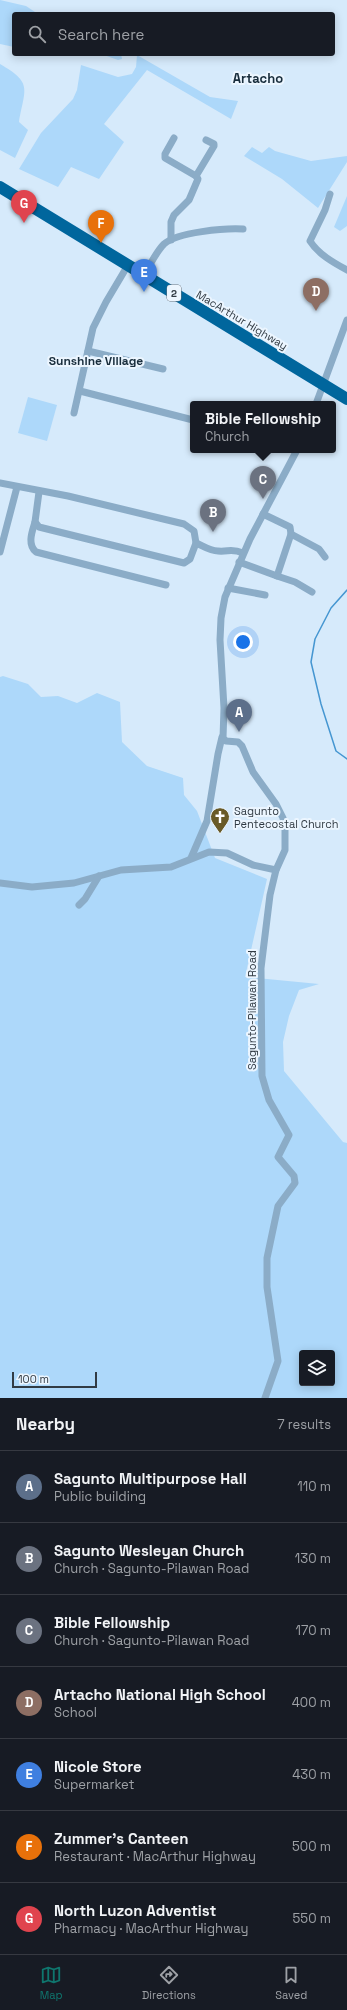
<!DOCTYPE html>
<meta charset="utf-8">
<style>
body{margin:0;font-family:"Space Grotesk",sans-serif;background:#242831;color:#f1f3f6}
.controls{position:absolute;right:12px;bottom:12px;display:grid;overflow:hidden;border-radius:4px;box-shadow:0 2px 10px #0003}
.controls button{width:36px;height:36px;display:grid;place-items:center;padding:0;border:0;border-bottom:1px solid #363941;background:#171b24;color:#f1f3f6;font:20px sans-serif}
.scale{position:absolute;left:12px;bottom:10px;width:85px;box-sizing:border-box;padding-left:4px;border:2px solid #313b44;border-top:0;font-size:11px;line-height:14px;white-space:nowrap;color:#313b44;-webkit-text-stroke:3px #ecf6ff;paint-order:stroke}
.you{position:absolute;left:243px;top:642px;width:14px;height:14px;margin:-10px;border:3px solid #fff;border-radius:50%;background:#1a73e8;box-shadow:0 0 0 6px #1a73e833}
.badge{display:grid;place-items:center;width:26px;height:26px;border-radius:50%;background:#0f766e;color:#fff;font-size:13px;font-weight:700}
.pin{position:absolute;translate:-50% -33px;filter:drop-shadow(0 1px 2px #0008)}
.pin::after{content:'';position:absolute;top:21px;width:14px;height:12px;background:inherit;clip-path:polygon(0 0,100% 0,50% 100%)}
.popup{position:absolute;left:190px;top:401px;width:146px;height:52px;box-sizing:border-box;display:grid;place-content:center;border-radius:4px;background:#171b24;filter:drop-shadow(0 1px 3px #0005);font-size:13px;white-space:nowrap;color:#9ea1a6}
.popup b{font-size:15px;color:#f1f3f6}
.popup::after{content:'';position:absolute;left:50%;top:100%;margin-left:-8px;border:8px solid transparent;border-top-color:#171b24}
.list{margin:0;padding:0;list-style:none}
h2{display:flex;justify-content:space-between;align-items:center;height:52px;margin:0;padding:0 16px;font-size:17px}
h2 small{font-size:13px;font-weight:400;color:#9ea1a6}
.list li{display:grid;grid-template-columns:26px 1fr auto;gap:12px;align-items:center;box-sizing:border-box;height:72px;padding:0 16px;border-top:1px solid #363941}
.list b{display:block;font-size:15px;white-space:nowrap}
.list p{margin:0;font-size:13px;white-space:nowrap;color:#9ea1a6}
.list em{font-size:13px;font-style:normal;color:#9ea1a6}
.icon{flex:none;width:22px;height:22px;fill:none;stroke:currentColor;stroke-width:2;stroke-linecap:round;stroke-linejoin:round}
.map{position:relative;flex:none;width:347px;height:1398px;overflow:hidden}
.search{position:absolute;background:#171b24;box-shadow:0 2px 10px #0003;left:12px;right:12px;top:12px;height:44px;display:flex;align-items:center;gap:10px;box-sizing:border-box;padding:0 14px;border-radius:4px;color:#9ea1a6;font-size:15px}
.sheet{height:556px;background:#171b24}
nav{display:flex;justify-content:space-around;align-items:center;box-sizing:border-box;height:56px;border-top:1px solid #363941;background:#171b24;font-size:11px;color:#9ea1a6}
nav a{display:grid;justify-items:center;gap:2px}
nav .on{color:#0f766e}
.map>svg:first-child{display:block}
.green{fill:#add8fa;fill-rule:evenodd}
.lines{fill:none;stroke-linecap:round;stroke-linejoin:round}
.stream{stroke:#4596d1;stroke-width:1.5}
.street{stroke:#8bacc7;stroke-width:7}
.highway{stroke:#00669d;stroke-width:12}
.labels{text-anchor:middle;dominant-baseline:central;stroke-width:4;stroke-linejoin:round;paint-order:stroke}
.shield{fill:#ecf6ff;stroke:#69737c;stroke-width:1}
.shield-label{font-size:10px;font-weight:bold;fill:#313b44}
.street-label{font-size:11px;fill:#313b44;stroke:#ecf6ff}
.poi-label{font-size:11px;fill:#313b44;stroke:#ecf6ff;text-anchor:start}
.neighbourhood-label{font-size:12px;font-weight:bold;fill:#192e3d;stroke:#ecf6ff}
.quarter-label{font-size:13px;font-weight:bold;fill:#192e3d;stroke:#ecf6ff}
</style>
<div class="map">
<svg width="347" height="1398" viewBox="0 0 347 1398">
<rect width="100%" height="100%" fill="#d6eafb"/>
<!-- green -->
<g class="green">
<path d="M0,0L26,6L38,14H14V47L0,44Z"/>
<path d="M101,54H121L122,59L118,60Z"/>
<path d="M137,55L210,97L238,101L231,119L147,70L104,124L124,142L99,179L71,167L58,187L19,169L41,133L73,99L77,90L81,65L118,77L132,74L136,67Z"/>
<path d="M0,64C33,83 25,88 19,122L28,130L15,158L0,150Z"/>
<path d="M252,147L262,153L269,147L275,151L311,161L347,156V162L318,208L282,179L244,156Z"/>
<path d="M347,196V226L340,231L334,227Z"/>
<path d="M28,397L57,405L47,441L18,433Z"/>
<path d="M3,676L28,684L41,697L58,696L77,703L97,693L120,702L122,742L147,766L183,778L184,795L197,811L215,858L267,879L245,977L319,984L299,990L289,1016L283,1042L284,1071L343,1142L347,1143V1398H0V677ZM302,1353H332V1383H302Z"/>
</g>
<g class="lines">
<!-- stream -->
<path class="stream" d="M347,590L331,608L315,639L311,662L321,704L336,751L347,759"/>
<!-- street -->
<g class="street">
<path d="M196,176L214,146V144L206,140"/>
<path d="M330,194L325,210L310,241C318,254 334,263 347,270"/>
<path d="M171,240V222L174,215L189,200L198,179L196,176L165,158V154L174,138"/>
<path d="M144,275C150,265 156,252 164,244C177,232 226,228 243,229"/>
<path d="M88,351L163,369"/>
<path d="M80,391L193,420"/>
<path d="M316,404L347,320"/>
<path d="M74,413L93,328L106,302L128,265"/>
<path d="M0,483L68,496L184,524L194,531L196,543C203,546 210,551 218,551C229,552 231,548 243,553"/>
<path d="M39,492L35,522L39,527L184,563L190,559L196,543"/>
<path d="M263,514L290,527L291,534L319,549L325,557"/>
<path d="M35,522C32,532 27,544 36,552L166,585"/>
<path d="M291,534L277,576L295,582L312,592"/>
<path d="M0,552L17,487"/>
<path d="M239,562L277,576"/>
<path d="M228,588L265,595"/>
<path d="M191,858L207,821L218,754L222,737"/>
<path d="M0,883L32,887L74,883L121,870L171,867L209,852L227,853L253,865L276,870"/>
<path d="M79,905L85,899L99,876"/>
<path d="M265,1398L278,1361L267,1287V1258L278,1206L295,1183L294,1176L278,1157L289,1135L269,1100L262,1076L261,968L270,895L276,870L285,850V829L283,818L276,804L253,772L242,746L238,742L226,741L223,738L224,708L220,640L221,618L225,597L250,539L297,450"/>
</g>
<!-- highway -->
<path class="highway" d="M0,187L347,399"/>
</g>
<!-- icons -->
<defs>
<symbol id="church-pin" viewBox="-11 -11 22 30"><path d="M0 17L-7.5 6A9.5 9.5 0 1 1 7.5 6Z" fill="#695a27" stroke="#ecf6ff"/><path d="M-1.2-6h2.4v3.5h3.3v2.4h-3.3V6h-2.4V-.1h-3.3v-2.4h3.3Z" fill="#fff"/></symbol>
</defs>
<g fill-rule="evenodd">
<use href="#church-pin" x="209" y="806" width="22" height="30"/>
</g>
<g class="labels">
<!-- shield labels -->
<rect class="shield" x="167" y="285" width="14" height="16" rx="3"/>
<g class="shield-label">
<text x="174" y="293">2</text>
</g>
<!-- street labels -->
<g class="street-label">
<text transform="translate(242 320) rotate(31)">MacArthur Highway</text>
<text transform="translate(252 1010) rotate(-90)">Sagunto-Pilawan Road</text>
</g>
<!-- poi labels -->
<g class="poi-label">
<text x="234" y="811">Sagunto<tspan x="234" dy="13">Pentecostal Church</tspan></text>
</g>
<!-- neighbourhood labels -->
<g class="neighbourhood-label">
<text x="96" y="361">Sunshine Village</text>
</g>
<!-- quarter labels -->
<g class="quarter-label">
<text x="258" y="78">Artacho</text>
</g>
</g>
</svg>
<div class="controls">
<button><svg class="icon" aria-label="layers" viewBox="0 0 24 24"><path d="M12 4l9 5-9 5-9-5zM3 14l9 5 9-5"/></svg></button>
</div>
<div class="scale">100 m</div>
<div class="you"></div>
<div class="pin badge" style="left:239px;top:732px;background:#5c6f8a">A</div>
<div class="pin badge" style="left:213px;top:532px;background:#6b7280">B</div>
<div class="pin badge" style="left:263px;top:499px;background:#6b7280">C</div>
<div class="popup"><b>Bible Fellowship</b>Church</div>
<div class="pin badge" style="left:316px;top:311px;background:#8d6e63">D</div>
<div class="pin badge" style="left:144px;top:292px;background:#3f7fe0">E</div>
<div class="pin badge" style="left:101px;top:243px;background:#e8710a">F</div>
<div class="pin badge" style="left:24px;top:223px;background:#e0444e">G</div>
<div class="search"><svg class="icon" aria-label="search" viewBox="0 0 24 24"><circle cx="10" cy="10" r="6"/><path d="M15 15l6 6"/></svg>Search here</div>
</div>
<section class="sheet">
<h2>Nearby<small>7 results</small></h2>
<ul class="list">
<li><span class="badge" style="background:#5c6f8a">A</span><div><b>Sagunto Multipurpose Hall</b><p>Public building</p></div><em>110 m</em></li>
<li><span class="badge" style="background:#6b7280">B</span><div><b>Sagunto Wesleyan Church</b><p>Church · Sagunto-Pilawan Road</p></div><em>130 m</em></li>
<li><span class="badge" style="background:#6b7280">C</span><div><b>Bible Fellowship</b><p>Church · Sagunto-Pilawan Road</p></div><em>170 m</em></li>
<li><span class="badge" style="background:#8d6e63">D</span><div><b>Artacho National High School</b><p>School</p></div><em>400 m</em></li>
<li><span class="badge" style="background:#3f7fe0">E</span><div><b>Nicole Store</b><p>Supermarket</p></div><em>430 m</em></li>
<li><span class="badge" style="background:#e8710a">F</span><div><b>Zummer's Canteen</b><p>Restaurant · MacArthur Highway</p></div><em>500 m</em></li>
<li><span class="badge" style="background:#e0444e">G</span><div><b>North Luzon Adventist</b><p>Pharmacy · MacArthur Highway</p></div><em>550 m</em></li>
</ul>
</section>
<nav>
<a class="on"><svg class="icon" aria-label="map" viewBox="0 0 24 24"><path d="M3 6l6-2 6 2 6-2v14l-6 2-6-2-6 2zM9 4v14M15 6v14"/></svg>Map</a>
<a><svg class="icon" aria-label="directions" viewBox="0 0 24 24"><path d="M12 3l9 9-9 9-9-9zM9 14v-3h6M13 9l2 2-2 2"/></svg>Directions</a>
<a><svg class="icon" aria-label="saved" viewBox="0 0 24 24"><path d="M7 4h10v16l-5-4-5 4z"/></svg>Saved</a>
</nav>
